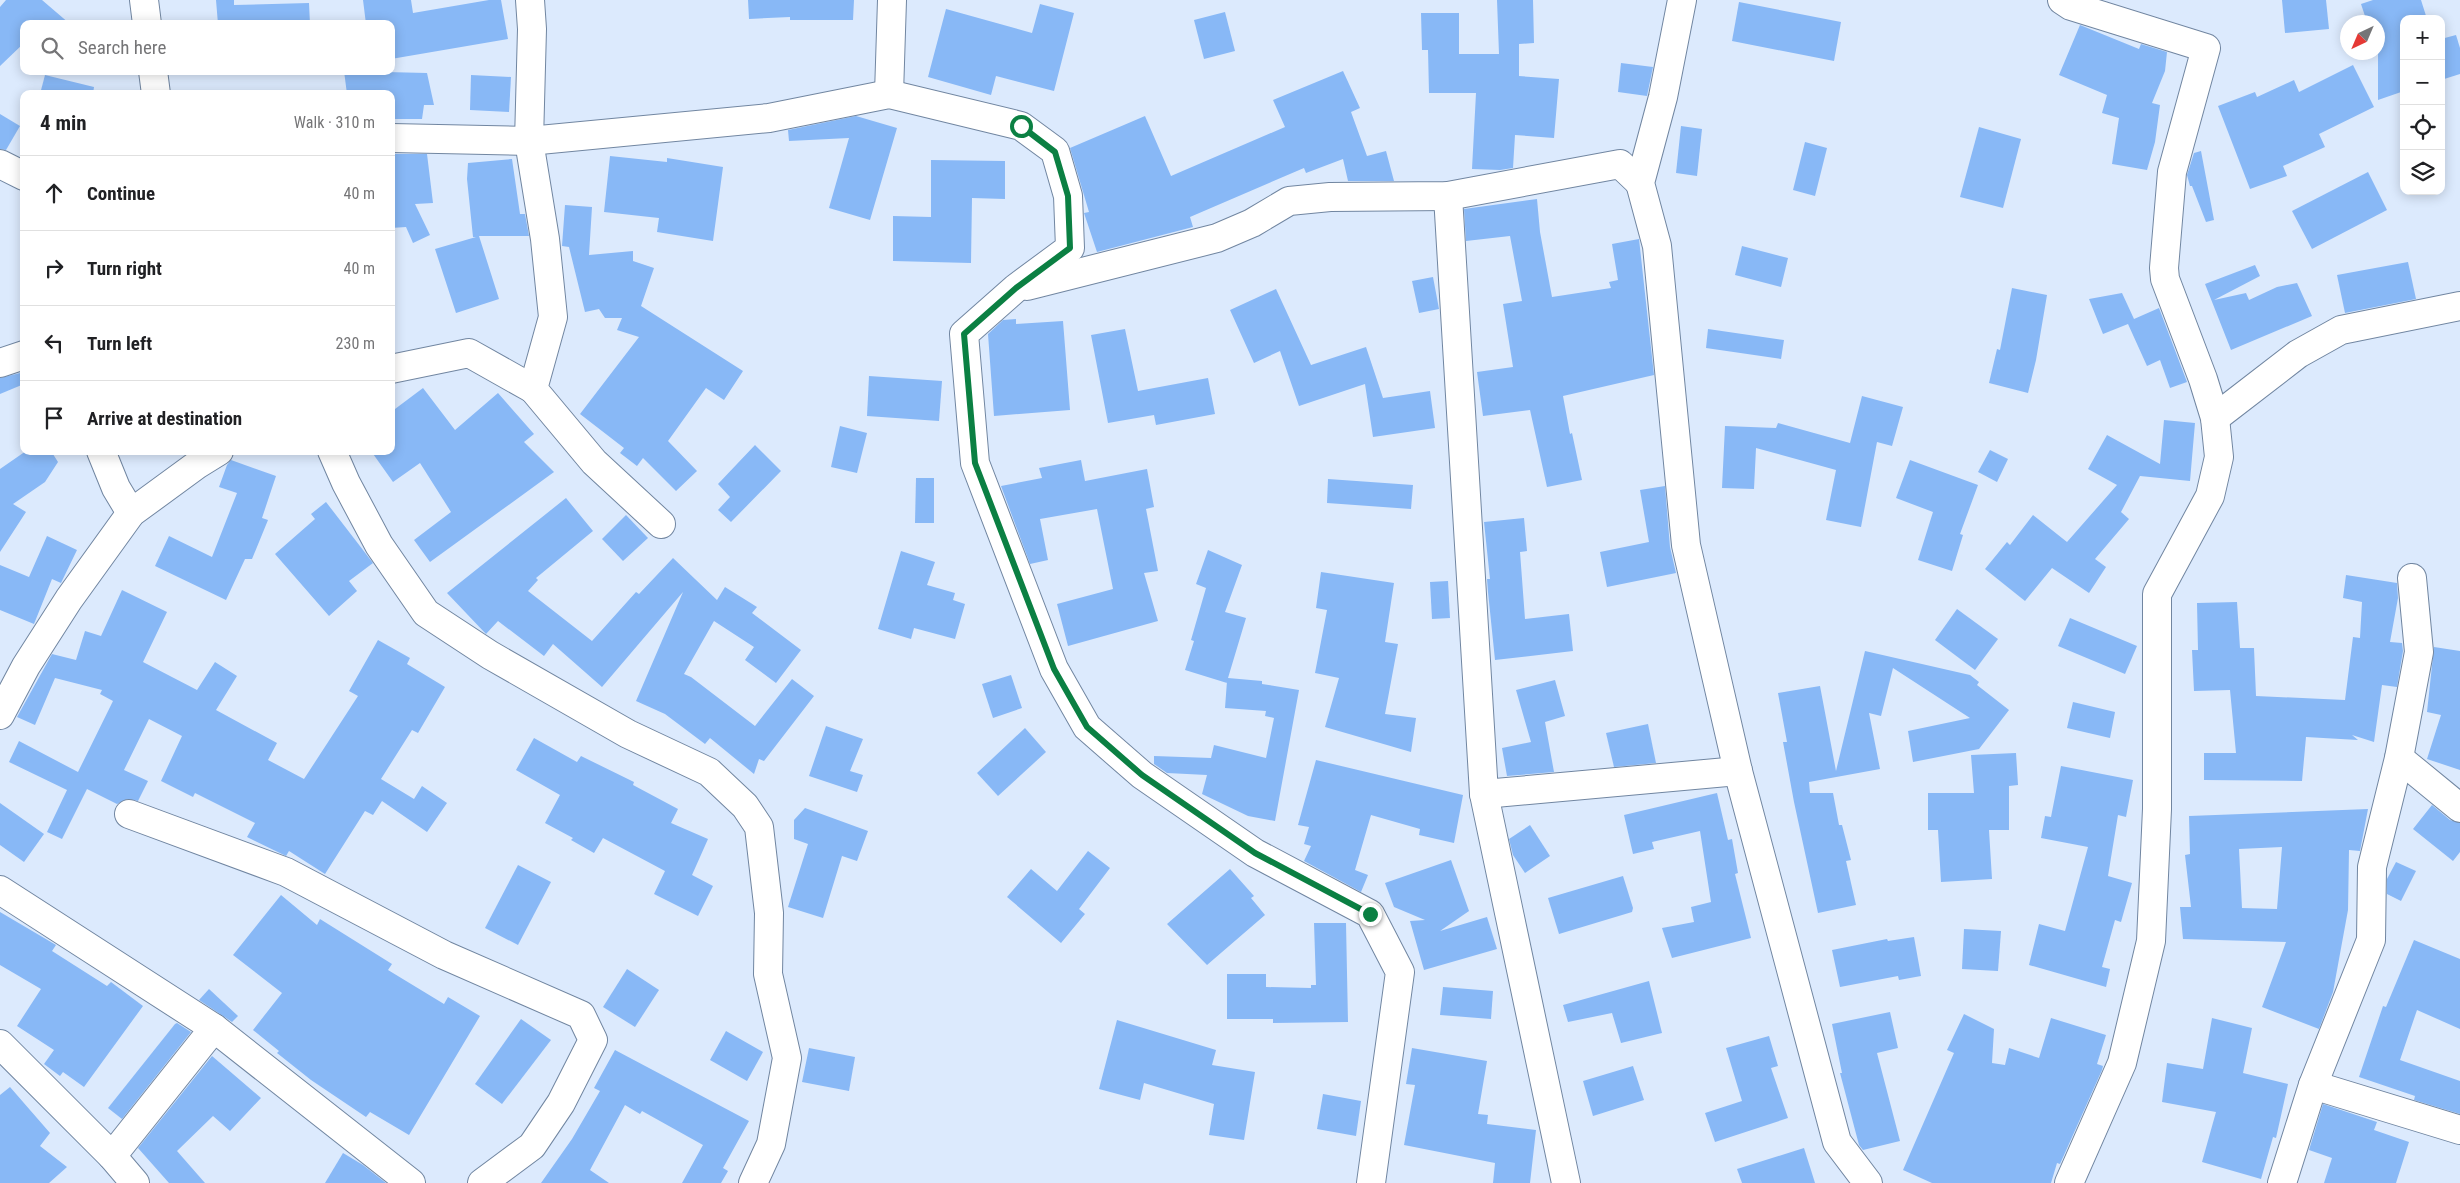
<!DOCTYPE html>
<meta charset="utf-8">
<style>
body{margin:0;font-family:"Roboto Condensed",sans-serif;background:#f2f2f2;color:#202124}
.controls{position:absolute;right:15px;top:15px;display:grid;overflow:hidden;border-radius:10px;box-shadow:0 2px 12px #0003}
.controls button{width:45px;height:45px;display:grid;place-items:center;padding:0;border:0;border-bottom:1px solid #e0e0e0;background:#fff;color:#202124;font:25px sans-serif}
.compass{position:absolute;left:2340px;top:15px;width:45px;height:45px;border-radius:50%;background:#fff;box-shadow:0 2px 12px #0003;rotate:224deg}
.stop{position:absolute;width:15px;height:15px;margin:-11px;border:4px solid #0b8043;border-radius:50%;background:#fff}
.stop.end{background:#0b8043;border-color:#fff;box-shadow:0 1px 5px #0008}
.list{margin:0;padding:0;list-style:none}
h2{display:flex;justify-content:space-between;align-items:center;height:65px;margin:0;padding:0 20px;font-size:21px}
h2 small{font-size:16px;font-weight:400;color:#757577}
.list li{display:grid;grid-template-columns:32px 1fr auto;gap:15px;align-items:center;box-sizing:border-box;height:75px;padding:0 20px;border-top:1px solid #e0e0e0}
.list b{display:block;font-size:19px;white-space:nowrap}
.list em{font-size:16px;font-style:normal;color:#757577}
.icon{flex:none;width:28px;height:28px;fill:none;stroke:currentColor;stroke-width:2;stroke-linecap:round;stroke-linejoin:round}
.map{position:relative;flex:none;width:2460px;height:1183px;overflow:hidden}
.search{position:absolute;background:#fff;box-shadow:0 2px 12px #0003;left:20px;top:20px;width:375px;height:55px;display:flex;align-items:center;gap:12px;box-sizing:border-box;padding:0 18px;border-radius:10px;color:#757577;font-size:19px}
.panel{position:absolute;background:#fff;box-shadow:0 2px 12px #0003;left:20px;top:90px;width:375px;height:365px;border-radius:10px}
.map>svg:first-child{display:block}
.building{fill:#88b8f6;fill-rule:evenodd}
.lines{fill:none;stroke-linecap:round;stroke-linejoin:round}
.minor-casing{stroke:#7186a1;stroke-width:30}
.minor{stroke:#fff;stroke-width:28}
.route{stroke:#0b8043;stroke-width:6}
</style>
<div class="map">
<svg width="2460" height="1183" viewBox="0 0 2460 1183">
<rect width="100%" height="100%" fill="#dceafd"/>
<!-- building -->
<g class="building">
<path d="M6,0H42L70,24H24V43L0,66V7Z"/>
<path d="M216,0H234V5L309,3L310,24H218Z"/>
<path d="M363,0H411L413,13L489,0H501L508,39L391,59V24H366Z"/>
<path d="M748,0H854L853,20H790V17L749,19Z"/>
<path d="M1497,0H1533L1534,43L1519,44V76L1559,79L1554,138L1515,135L1513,168L1500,170L1472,169L1476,93H1429L1428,50H1422L1421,13H1459V54H1499Z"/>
<path d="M2282,0H2326L2329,29L2285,33Z"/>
<path d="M2373,0H2421L2427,19H2404V91L2378,100V22H2367L2361,4Z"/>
<path d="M1739,2L1841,22L1834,61L1732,41Z"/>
<path d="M1040,4L1074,13L1054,91L996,76L991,95L928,77L946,9L1032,33Z"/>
<path d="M1225,12L1235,51L1204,59L1194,20Z"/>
<path d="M2080,25L2139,49L2141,44L2167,52L2165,71L2152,103L2160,105L2155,142L2147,170L2112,164L2119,118L2102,113L2107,95L2059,75Z"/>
<path d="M2456,35L2460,48V74L2441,80V39Z"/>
<path d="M1621,63L1653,67L1647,96L1618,92Z"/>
<path d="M2353,65L2374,107L2319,134L2325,147L2283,166L2287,176L2250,189L2218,106L2255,92L2257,97L2294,80L2299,92Z"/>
<path d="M344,71L427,73L434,105H424L422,119H395L391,94H347Z"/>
<path d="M1343,71L1360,108L1351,112L1367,156L1386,151L1394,181H1348L1343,159L1306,173L1304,168L1190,217L1193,227L1097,252L1084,213L1089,212L1070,148L1145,116L1171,176L1285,127L1273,100Z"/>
<path d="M45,75L94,87L93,94H40Z"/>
<path d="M471,75L511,77L509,112L470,110Z"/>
<path d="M0,114L20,126L6,150L0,149Z"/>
<path d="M856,116L897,128L870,220L829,208L849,138L789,141L788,130Z"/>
<path d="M1681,126L1702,129L1697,176L1676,173Z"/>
<path d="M1979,127L2021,139L2003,208L1960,197Z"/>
<path d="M1805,142L1827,148L1815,196L1793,190Z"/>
<path d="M2201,151L2214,220L2206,222L2192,186H2190L2187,175L2194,153Z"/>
<path d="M391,154H427L433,203L415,204L430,235L413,243L406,227L391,228Z"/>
<path d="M610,156L667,162V158L723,167L713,241L657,232L659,218L604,212Z"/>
<path d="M512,159L520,214H525L529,236H479L499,299L456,313L435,249L476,237H473L467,179L468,163Z"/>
<path d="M931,160L1005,161V199L972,198L971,263L893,261V216L931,217Z"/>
<path d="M2368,172L2387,210L2312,249L2292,211Z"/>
<path d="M1537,199L1540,232L1552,297L1611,288L1609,282L1618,280L1612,244L1639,239L1654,375L1563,396L1570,434L1572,433L1582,480L1547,487L1530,410L1483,416L1477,372L1513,367L1503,304L1522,301L1510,236L1466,241L1464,209Z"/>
<path d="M565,205L592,207L589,255L633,251V261L654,268L641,306L743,371L724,400L706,388L668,441L697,471L676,491L643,458L637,466L620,453L624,448L580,414L639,337L617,330L622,318H605L599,309L585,312L569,247L562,246Z"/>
<path d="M1742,246L1788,258L1781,287L1735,275Z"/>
<path d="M2408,262L2416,299L2345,313L2337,275Z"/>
<path d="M2255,265L2260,276L2214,300L2246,293L2249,300L2277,287L2297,283L2312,316L2231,350L2205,284Z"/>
<path d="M1433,277L1439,309L1419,313L1412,281Z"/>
<path d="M2012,288L2047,295L2036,360L2028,393L1989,383L1997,349L2000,350Z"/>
<path d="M1276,289L1311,365L1366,347L1383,398L1430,391L1435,428L1373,437L1365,384L1299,406L1280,351L1254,363L1230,310Z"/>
<path d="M2122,293L2134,319L2159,308L2187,382L2170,388L2160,360L2147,366L2128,324L2103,334L2089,299Z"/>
<path d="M1016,319V324L1063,321L1070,410L994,416L988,334L1003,320Z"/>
<path d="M1125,329L1138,391L1208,378L1215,414L1156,425L1154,415L1108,423L1091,335Z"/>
<path d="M1708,329L1784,340L1781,359L1706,348Z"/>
<path d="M24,372V384L0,394V378Z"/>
<path d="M869,376L942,381L939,421L867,416Z"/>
<path d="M423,388L455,430L498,393L534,434L524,442L554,472L430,562L414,540L451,512L420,463L393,482L371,451H391V412Z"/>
<path d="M1862,396L1903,407L1892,446L1877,442L1861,527L1826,520L1836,470L1756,448L1754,489L1722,488L1725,426L1776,428L1778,423L1850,443Z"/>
<path d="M2164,420L2195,423L2190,481L2140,476L2121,512L2129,519L2095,559L2106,567L2089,593L2052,568L2025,601L1985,569L2007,542L2010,545L2033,515L2067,542L2117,485L2088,469L2107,435L2160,464Z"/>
<path d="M840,426L867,433L857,473L831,467Z"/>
<path d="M755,445L781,471L731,522L718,510L730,497L718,484Z"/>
<path d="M1990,450L2008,459L1997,482L1978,472Z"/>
<path d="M26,451H51L58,462L45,482L13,504L26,512L0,552V469Z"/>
<path d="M231,460L276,476L262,518L268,520L252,559H245L226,600L155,566L169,536L212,557L237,493L219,487L227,465Z"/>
<path d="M1081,460L1085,481L1147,469L1154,507L1146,509L1158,571L1144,573L1158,621L1068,646L1057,604L1113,589L1097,509L1040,519L1048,560L1030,564L1001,486L1042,478L1039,468Z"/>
<path d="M1910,460L1978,485L1960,534L1963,535L1952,571L1918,560L1933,512L1896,498Z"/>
<path d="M916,478H934V523H915Z"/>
<path d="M1328,479L1413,485L1411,509L1327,503Z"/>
<path d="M1665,486L1670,547L1676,573L1607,587L1600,552L1649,542L1640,490Z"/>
<path d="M566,498L593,531L536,578L538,580L528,591L592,641L636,592L639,594L673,558L717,600L725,587L757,607L752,613L801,650L776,683L745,660L754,647L714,621L684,674L691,677L755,726L792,679L814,696L764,761L759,759L754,774L710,738L705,744L665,714L636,701L683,592L602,687L553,644L544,656L498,621L486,634L447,593Z"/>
<path d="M326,502L373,563L349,581L357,591L329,616L275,554L315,519L311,514Z"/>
<path d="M626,515L648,538L623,561L602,539Z"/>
<path d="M1524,518L1527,551L1520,552L1525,619L1569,614L1573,651L1495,660L1488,592L1487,579H1490L1484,522Z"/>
<path d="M47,536L77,550L61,583L52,579L34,624L0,610V565L29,577Z"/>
<path d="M1208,550L1242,565L1225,612L1246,618L1228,678L1262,681V684L1299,690L1275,821L1248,816L1202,794L1207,775L1167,773L1154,764V756L1211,758L1214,745L1266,758L1274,718L1265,716L1266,711L1225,708L1227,681V683L1185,670L1194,641L1191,640L1206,588L1196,584Z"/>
<path d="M901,551L935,562L927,585L955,593L953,600L965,604L955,639L914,628L911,639L878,629Z"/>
<path d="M1321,572L1394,583L1385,642L1398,644L1385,714L1416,718L1411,752L1325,727L1339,678L1315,673L1327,610L1316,608Z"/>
<path d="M2346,575L2397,583L2398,598L2390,642L2402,643L2403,651L2397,687L2382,685L2374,742L2352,735L2358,740L2306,737L2302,781L2204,780V753H2236L2230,690L2194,691L2192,650H2198L2197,603L2237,602L2240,648H2254L2256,696L2345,700L2353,637L2360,638L2362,602L2343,598Z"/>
<path d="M1448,581L1450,618L1432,619L1430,582Z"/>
<path d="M122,590L167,612L143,662L197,690L215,662L237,676L216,710L277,743L268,760L304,779L358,696L349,691L378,640L410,658L407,664L445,687L418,733L412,730L381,779L414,799L422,786L447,803L427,832L382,801L373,815L365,811L325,874L289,851L286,856L247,837L255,823L195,793L193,797L161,781L182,736L149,719L124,770L148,781L138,801L127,799L117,804L87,789L62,839L47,832L67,790L9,762L19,741L78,772L113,701L100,694L102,690L55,678L35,725L17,717L52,654L76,660L85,631L101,636Z"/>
<path d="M1957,609L1998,639L1975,670L1935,640Z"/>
<path d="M2070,618L2137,646L2125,674L2058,646Z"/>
<path d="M2434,647L2460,651V770L2427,759L2441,715L2427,712Z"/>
<path d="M1865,651L1970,675L1979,682L1977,685L2009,710L1979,749L1913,762L1908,731L1970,718L1893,668L1881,716L1869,713L1880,769L1809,782L1810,793H1833L1839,825H1842L1851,860L1846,861L1856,905L1818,913L1794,802L1783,742H1787L1778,693L1820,686L1836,771Z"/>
<path d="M1011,675L1022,708L993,718L982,684Z"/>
<path d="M1555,680L1565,716L1545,722L1554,772L1507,776L1502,748L1531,742L1516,690Z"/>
<path d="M2073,702L2115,712L2110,738L2067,728Z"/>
<path d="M1648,724L1656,763L1614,767L1606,733Z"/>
<path d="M826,726L863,739L850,771L863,775L857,792L809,776Z"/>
<path d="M1025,728L1046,752L998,796L977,773Z"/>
<path d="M534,738L577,762L581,756L634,782L633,785L678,809L671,823L708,839L692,875L713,886L698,916L654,894L665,871L603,838L594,853L571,840L573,838L545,823L560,795L516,770Z"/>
<path d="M2016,753L2018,785L2009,786V830H1989L1992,879L1941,882L1938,830H1928V793H1974L1971,755Z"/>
<path d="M1316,760L1463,795L1454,843L1419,835L1420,829L1371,815L1355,870L1368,875L1361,892L1304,861L1311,846L1304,844L1309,827L1298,825Z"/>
<path d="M2061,766L2133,780L2126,817L2118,815L2108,876L2132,883L2121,922L2115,920L2102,967L2110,969L2106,987L2029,965L2039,924L2065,931L2088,847L2041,838L2045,816L2051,817Z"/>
<path d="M1717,793L1728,840L1732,839L1738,873L1735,874L1751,938L1672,958L1662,928L1694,922L1691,907L1711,902L1700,831L1652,842L1654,849L1633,854L1624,815Z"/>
<path d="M0,803L44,834L24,862L0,845Z"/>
<path d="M2432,805L2450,820L2460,823V852L2453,861L2413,829Z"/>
<path d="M805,808L868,831L857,861L842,856L823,918L788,907L808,844L794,839V820Z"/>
<path d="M2368,809L2360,851L2349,850L2348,910L2333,992L2319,1029L2262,1007L2286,942L2183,939L2180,907H2191L2185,855L2190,854L2189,816ZM2282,847L2277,909L2242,908L2239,849Z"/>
<path d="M1530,825L1550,856L1525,873L1513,855L1509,839Z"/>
<path d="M1088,851L1110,868L1079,909L1085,914L1061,943L1007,897L1031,869L1057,891Z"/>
<path d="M1451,860L1469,911L1440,931L1487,917L1497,949L1424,970L1410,921L1425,920L1394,907L1385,883Z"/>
<path d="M2396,862L2416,871L2401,901L2387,894V879Z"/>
<path d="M518,865L551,882L518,945L485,928Z"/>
<path d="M1230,869L1254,896L1251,898L1265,915L1207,965L1167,924Z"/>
<path d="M1623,876L1633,908L1632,912L1559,934L1548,898Z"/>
<path d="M281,895L317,925L320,919L392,964L388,970L444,1004L448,997L480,1016L409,1135L370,1112L366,1117L311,1080L277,1053L279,1051L253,1030L282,993L233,955Z"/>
<path d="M0,912L56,945L52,951L107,986L111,982L143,1006L84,1087L63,1072L60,1076L44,1064L54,1050L17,1026L41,989L0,965Z"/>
<path d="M1314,923H1346L1348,1022L1273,1023V1019H1227V974H1266V987L1311,988V985H1316Z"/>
<path d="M1964,929L2001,931L1998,971L1962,969Z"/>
<path d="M1914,937L1921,976L1899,980L1898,976L1840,987L1832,950L1887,939L1888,941Z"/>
<path d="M2414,940L2460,959V1029L2417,1010L2400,1060L2460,1081V1114L2414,1100L2415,1096L2359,1077L2383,1006L2386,1007Z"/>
<path d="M627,969L659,990L635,1027L603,1007Z"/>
<path d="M1649,981L1662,1033L1621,1043L1612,1013L1568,1022L1563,1005Z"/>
<path d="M1443,987L1493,991L1491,1019L1440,1015Z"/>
<path d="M209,989L238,1016L232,1022L199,1000Z"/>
<path d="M1890,1012L1898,1048L1877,1053L1900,1141L1863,1150L1859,1145L1840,1073H1842L1832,1024Z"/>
<path d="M1964,1014L1994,1029L1992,1063L2005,1065L2009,1048L2039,1058L2051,1018L2106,1035L2097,1064L2103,1066L2102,1070L2060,1164L2057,1163L2051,1183H1932L1903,1170L1954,1053L1947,1050Z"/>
<path d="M2212,1018L2252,1028L2243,1073L2288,1084L2276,1138L2273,1137L2261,1179L2202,1162L2216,1112L2162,1102L2167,1063L2203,1069Z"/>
<path d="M521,1019L551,1040L502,1104L475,1084Z"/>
<path d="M1117,1020L1216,1050L1212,1065L1255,1072L1244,1140L1209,1135L1214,1104L1144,1083L1140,1100L1099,1089Z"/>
<path d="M177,1023L191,1032L122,1119L108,1108L175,1024Z"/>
<path d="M726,1031L763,1052L747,1081L710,1060Z"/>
<path d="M1769,1036L1778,1066L1771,1068L1788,1118L1715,1142L1705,1113L1742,1101L1726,1048Z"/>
<path d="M809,1048L855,1057L849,1091L802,1082Z"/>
<path d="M1412,1048L1487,1061L1478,1114L1488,1115L1487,1124L1536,1130L1530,1183H1493L1495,1163L1404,1145L1415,1085L1406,1084Z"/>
<path d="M615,1050L749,1121L723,1168L728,1171L721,1183H682L703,1145L642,1111L640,1114L625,1105L590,1170L609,1183H541L572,1139L600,1091L594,1088Z"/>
<path d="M212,1056L261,1098L230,1131L213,1116L177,1151L205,1183H169L138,1148Z"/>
<path d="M1633,1066L1644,1100L1593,1116L1583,1081Z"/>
<path d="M10,1087L50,1133L40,1146L67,1167L49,1183H0V1095Z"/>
<path d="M1323,1094L1361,1101L1356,1136L1317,1129Z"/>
<path d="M2323,1104L2377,1122L2374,1130L2409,1142L2396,1183H2324L2332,1158L2309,1150Z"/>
<path d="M1804,1148L1815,1183H1742L1737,1169Z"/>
<path d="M343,1153L363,1165L386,1183H325Z"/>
</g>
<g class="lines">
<defs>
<g id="minor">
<path d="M144,0L147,24"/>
<path d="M530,0L532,29L529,141L545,239L553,317L533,389L594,462L661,524"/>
<path d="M1682,0L1663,97L1640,183L1657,246L1686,545L1738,771L1837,1142L1868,1183"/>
<path d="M2062,0L2071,6L2206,48L2172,172L2164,268L2165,279L2203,379L2215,418L2219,457L2210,496L2157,594V809L2151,941L2122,1063L2069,1183"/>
<path d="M153,71L156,94"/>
<path d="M889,94L892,0"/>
<path d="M391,138L529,141L769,118L889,94L1021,126L1055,151L1068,196L1070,248L1016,288L964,334L975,463L1054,669L1087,727L1142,775L1255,853L1370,914L1400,972L1371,1183"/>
<path d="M0,164L24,176"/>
<path d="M1448,196L1484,794L1566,1183"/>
<path d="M1027,286L1217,238L1252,223L1289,201L1330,197L1448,196L1620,164L1640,183"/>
<path d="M0,363L24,355"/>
<path d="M391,369L469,353L533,389"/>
<path d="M2215,418L2298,354L2341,330L2460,306"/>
<path d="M101,451L116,488L131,513"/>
<path d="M332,451L346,483L379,545L426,613L490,655L628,734L709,772L745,806L759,827L769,913L768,974L787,1058L771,1144L753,1183"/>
<path d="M0,715L26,666L69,599L131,513L198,464L219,451"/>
<path d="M2399,758L2460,808"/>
<path d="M1484,794L1738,771"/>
<path d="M129,814L286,872L444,955L581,1015L593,1040L561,1103L532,1146L482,1183"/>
<path d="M0,890L214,1028L411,1183"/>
<path d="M0,1044L112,1156L135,1183"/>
<path d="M2313,1085L2460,1130"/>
<path d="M112,1156L214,1028"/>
<path d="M2282,1183L2313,1085L2371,940L2372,867L2399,758L2419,652L2412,578"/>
</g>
</defs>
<!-- minor casing -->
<use href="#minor" class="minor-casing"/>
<!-- minor -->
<use href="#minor" class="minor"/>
</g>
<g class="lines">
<!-- route -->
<path class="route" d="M1021,126L1055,152L1068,196L1070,248L1016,288L964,334L975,463L1054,669L1087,727L1142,775L1255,853L1370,914"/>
</g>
</svg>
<div class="controls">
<button>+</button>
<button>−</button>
<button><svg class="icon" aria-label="locate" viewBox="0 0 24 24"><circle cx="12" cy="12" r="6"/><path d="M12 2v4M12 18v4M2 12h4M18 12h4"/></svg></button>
<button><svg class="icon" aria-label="layers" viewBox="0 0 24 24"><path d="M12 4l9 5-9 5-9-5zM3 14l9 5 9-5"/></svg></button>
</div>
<svg class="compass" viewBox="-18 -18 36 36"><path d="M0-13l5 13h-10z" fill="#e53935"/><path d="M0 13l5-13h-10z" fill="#757577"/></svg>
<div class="stop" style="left:1021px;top:126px"></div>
<div class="stop end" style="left:1370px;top:914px"></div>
<div class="search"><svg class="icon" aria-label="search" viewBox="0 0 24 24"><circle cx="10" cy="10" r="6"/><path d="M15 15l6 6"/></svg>Search here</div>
<section class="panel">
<h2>4 min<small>Walk · 310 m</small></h2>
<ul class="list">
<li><svg class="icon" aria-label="ahead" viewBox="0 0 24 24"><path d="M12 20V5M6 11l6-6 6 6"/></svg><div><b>Continue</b></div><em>40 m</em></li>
<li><svg class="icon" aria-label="right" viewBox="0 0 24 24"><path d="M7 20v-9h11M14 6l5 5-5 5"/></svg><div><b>Turn right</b></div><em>40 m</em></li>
<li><svg class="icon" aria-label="left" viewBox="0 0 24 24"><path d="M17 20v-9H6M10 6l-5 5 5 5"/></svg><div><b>Turn left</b></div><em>230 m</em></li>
<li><svg class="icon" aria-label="arrive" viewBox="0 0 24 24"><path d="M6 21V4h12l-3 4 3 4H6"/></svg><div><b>Arrive at destination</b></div></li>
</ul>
</section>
</div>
